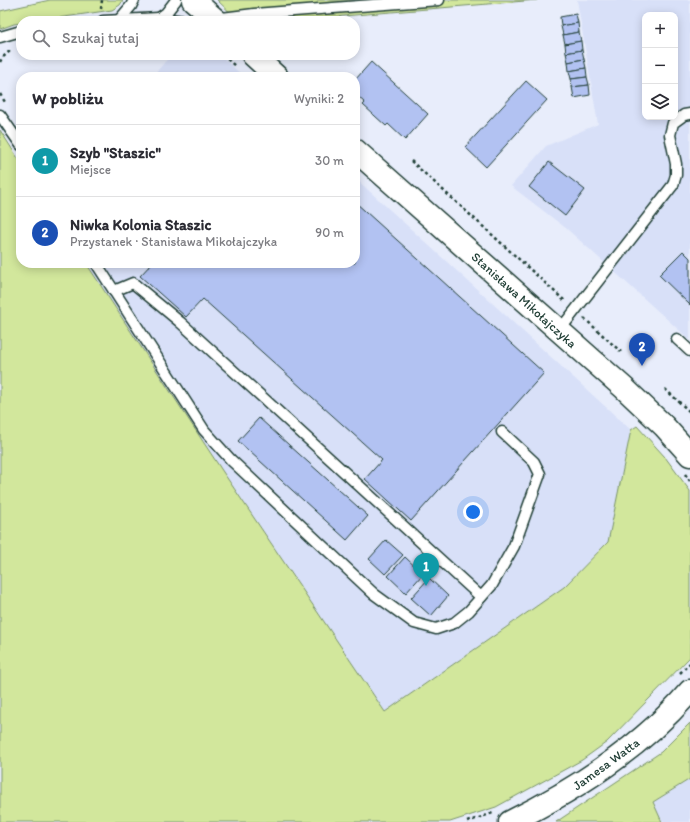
<!DOCTYPE html>
<html lang="pl">
<meta charset="utf-8">
<style>
body{margin:0;font-family:Itim,sans-serif;background:#f2f2f3;color:#2b2b33}
.controls{position:absolute;right:12px;top:12px;display:grid;overflow:hidden;border-radius:8px;box-shadow:0 2px 10px #0003}
.controls button{width:36px;height:36px;display:grid;place-items:center;padding:0;border:0;border-bottom:1px solid #e1e1e2;background:#fff;color:#2b2b33;font:20px sans-serif}
.you{position:absolute;left:473px;top:512px;width:14px;height:14px;margin:-10px;border:3px solid #fff;border-radius:50%;background:#1a73e8;box-shadow:0 0 0 6px #1a73e833}
.badge{display:grid;place-items:center;width:26px;height:26px;border-radius:50%;background:#d93025;color:#fff;font-size:13px;font-weight:700}
.pin{position:absolute;translate:-50% -33px;filter:drop-shadow(0 1px 2px #0008)}
.pin::after{content:'';position:absolute;top:21px;width:14px;height:12px;background:inherit;clip-path:polygon(0 0,100% 0,50% 100%)}
.list{margin:0;padding:0;list-style:none}
h2{display:flex;justify-content:space-between;align-items:center;height:52px;margin:0;padding:0 16px;font-size:17px}
h2 small{font-size:13px;font-weight:400;color:#7c7c81}
.list li{display:grid;grid-template-columns:26px 1fr auto;gap:12px;align-items:center;box-sizing:border-box;height:72px;padding:0 16px;border-top:1px solid #e1e1e2}
.list b{display:block;font-size:15px;white-space:nowrap}
.list p{margin:0;font-size:13px;white-space:nowrap;color:#7c7c81}
.list em{font-size:13px;font-style:normal;color:#7c7c81}
.icon{flex:none;width:22px;height:22px;fill:none;stroke:currentColor;stroke-width:2;stroke-linecap:round;stroke-linejoin:round}
.map{position:relative;flex:none;width:690px;height:822px;overflow:hidden}
.search{position:absolute;background:#fff;box-shadow:0 2px 10px #0003;left:16px;top:16px;width:344px;height:44px;display:flex;align-items:center;gap:10px;box-sizing:border-box;padding:0 14px;border-radius:16px;color:#7c7c81;font-size:15px}
.panel{position:absolute;background:#fff;box-shadow:0 2px 10px #0003;left:16px;top:72px;width:344px;height:196px;border-radius:16px}
.map>svg:first-child{display:block}
.built{fill:#d8e0f8;fill-rule:evenodd}
.green{fill:#d2e79c;stroke:#789268}
.building{fill:#b2c2f2;stroke:#1f3d34}
.lines{fill:none;stroke-linecap:round;stroke-linejoin:round}
.service-casing{stroke:#1f3d34;stroke-width:13}
.tertiary-casing{stroke:#1f3d34;stroke-width:25}
.path{stroke:#1f3d34;stroke-width:2.5;stroke-dasharray:3 3;stroke-linecap:butt}
.service{stroke:#fff;stroke-width:10}
.tertiary{stroke:#fff;stroke-width:22}
.labels{text-anchor:middle;dominant-baseline:central;stroke-width:3;stroke-linejoin:round;paint-order:stroke}
.street-label{font-size:13px;fill:#1f3d34;stroke:#fff}
</style>
<div class="map">
<svg width="690" height="822" viewBox="0 0 690 822">
<rect width="100%" height="100%" fill="#e8edfb"/>
<filter id="ink" filterUnits="userSpaceOnUse"><feTurbulence type="fractalNoise" baseFrequency=".025" numOctaves="2"/><feDisplacementMap in="SourceGraphic" scale="8" xChannelSelector="R" yChannelSelector="G"/><feConvolveMatrix kernelMatrix="1 2 1 2 8 2 1 2 1" color-interpolation-filters="sRGB"/></filter>
<g filter="url(#ink)">
<!-- built -->
<g class="built">
<path d="M577,0H690V340L567,229L511,186L546,146L598,124ZM645,15H675V117H645Z"/>
<path d="M171,55H220L244,77H152Z"/>
<path d="M355,178L631,430L608,542L564,587L385,712L223,472L86,263H355Z"/>
<path d="M690,779V822H662L653,802Z"/>
</g>
<!-- green -->
<g class="green">
<path d="M50,0H123L120,5L112,10L37,21H21V23L14,24L0,29V11Z"/>
<path d="M217,0H537L282,21H239Z"/>
<path d="M0,130L21,163V263H86L223,472L385,712L564,587L608,542L631,430L637,426L665,457L690,491V657L607,742L582,760L496,807L450,822H0Z"/>
<path d="M690,723V779L653,802L662,822H556L661,752Z"/>
</g>
<!-- building -->
<g class="building">
<path d="M576,14L578,23L561,26L560,17Z"/>
<path d="M578,23L579,32L563,35L561,26Z"/>
<path d="M579,32L581,41L565,44L563,35Z"/>
<path d="M581,41L582,50L566,53L565,44Z"/>
<path d="M582,50L584,59L568,62L566,53Z"/>
<path d="M584,59L586,68L569,71L568,62Z"/>
<path d="M371,62L428,114L405,140L388,124L386,126L363,105L365,103L355,94V80Z"/>
<path d="M586,68L587,77L571,79L569,71Z"/>
<path d="M587,77L589,85L572,87L571,79Z"/>
<path d="M526,81L547,100L486,167L465,147Z"/>
<path d="M589,85L590,95L574,98L572,87Z"/>
<path d="M549,162L585,190L565,216L529,187Z"/>
<path d="M355,202L544,373L411,521L365,479L382,460L203,299L186,317L140,276L152,263H355Z"/>
<path d="M683,251L690,258V305L659,275Z"/>
<path d="M259,418L368,516L347,540L238,441Z"/>
<path d="M386,540L403,555L385,574L369,559Z"/>
<path d="M405,557L423,574L406,593L388,576Z"/>
<path d="M429,578L448,596L431,616L411,598Z"/>
</g>
<g class="lines">
<defs>
<g id="service">
<path d="M159,18L166,13L176,0"/>
<path d="M120,19L131,6L134,0"/>
<path d="M214,19L254,14L439,0"/>
<path d="M103,21L159,18L184,21"/>
<path d="M0,37L21,31"/>
<path d="M0,115L21,145"/>
<path d="M96,263L204,430L231,460L374,594L414,623L436,629L454,623L469,611L492,585L514,546L540,474L534,462L502,432"/>
<path d="M114,291L133,283L180,322L481,597"/>
<path d="M559,331L673,185L676,175V164L670,135L673,123L684,115L690,114"/>
<path d="M677,339L690,351"/>
</g>
<g id="tertiary">
<path d="M193,0L217,21"/>
<path d="M253,55L277,77"/>
<path d="M355,150L624,388L664,426L690,455"/>
<path d="M510,822C577,789 641,748 690,691"/>
</g>
</defs>
<!-- service casing -->
<use href="#service" class="service-casing"/>
<!-- tertiary casing -->
<use href="#tertiary" class="tertiary-casing"/>
<!-- path -->
<g class="path">
<path d="M101,9L102,0"/>
<path d="M223,55L236,67"/>
<path d="M0,62L2,58L12,49"/>
<path d="M0,94L5,102"/>
<path d="M411,161L566,302"/>
<path d="M584,318L621,352"/>
<path d="M665,389L690,412"/>
<path d="M685,474L690,481"/>
<path d="M680,673L690,663"/>
<path d="M467,822L493,813"/>
</g>
<!-- service -->
<use href="#service" class="service"/>
<!-- tertiary -->
<use href="#tertiary" class="tertiary"/>
</g>
</g>
<g class="labels">
<!-- street labels -->
<g class="street-label">
<text transform="translate(524 300) rotate(42)">Stanisława Mikołajczyka</text>
<text transform="translate(606 764) rotate(-36)">Jamesa Watta</text>
</g>
</g>
</svg>
<div class="controls">
<button>+</button>
<button>−</button>
<button><svg class="icon" aria-label="layers" viewBox="0 0 24 24"><path d="M12 4l9 5-9 5-9-5zM3 14l9 5 9-5"/></svg></button>
</div>
<div class="you"></div>
<div class="pin badge" style="left:426px;top:586px;background:#0f9aa8">1</div>
<div class="pin badge" style="left:642px;top:366px;background:#1a4fb4">2</div>
<div class="search"><svg class="icon" aria-label="search" viewBox="0 0 24 24"><circle cx="10" cy="10" r="6"/><path d="M15 15l6 6"/></svg>Szukaj tutaj</div>
<section class="panel">
<h2>W pobliżu<small>Wyniki: 2</small></h2>
<ul class="list">
<li><span class="badge" style="background:#0f9aa8">1</span><div><b>Szyb &quot;Staszic&quot;</b><p>Miejsce</p></div><em>30 m</em></li>
<li><span class="badge" style="background:#1a4fb4">2</span><div><b>Niwka Kolonia Staszic</b><p>Przystanek · Stanisława Mikołajczyka</p></div><em>90 m</em></li>
</ul>
</section>
</div>
